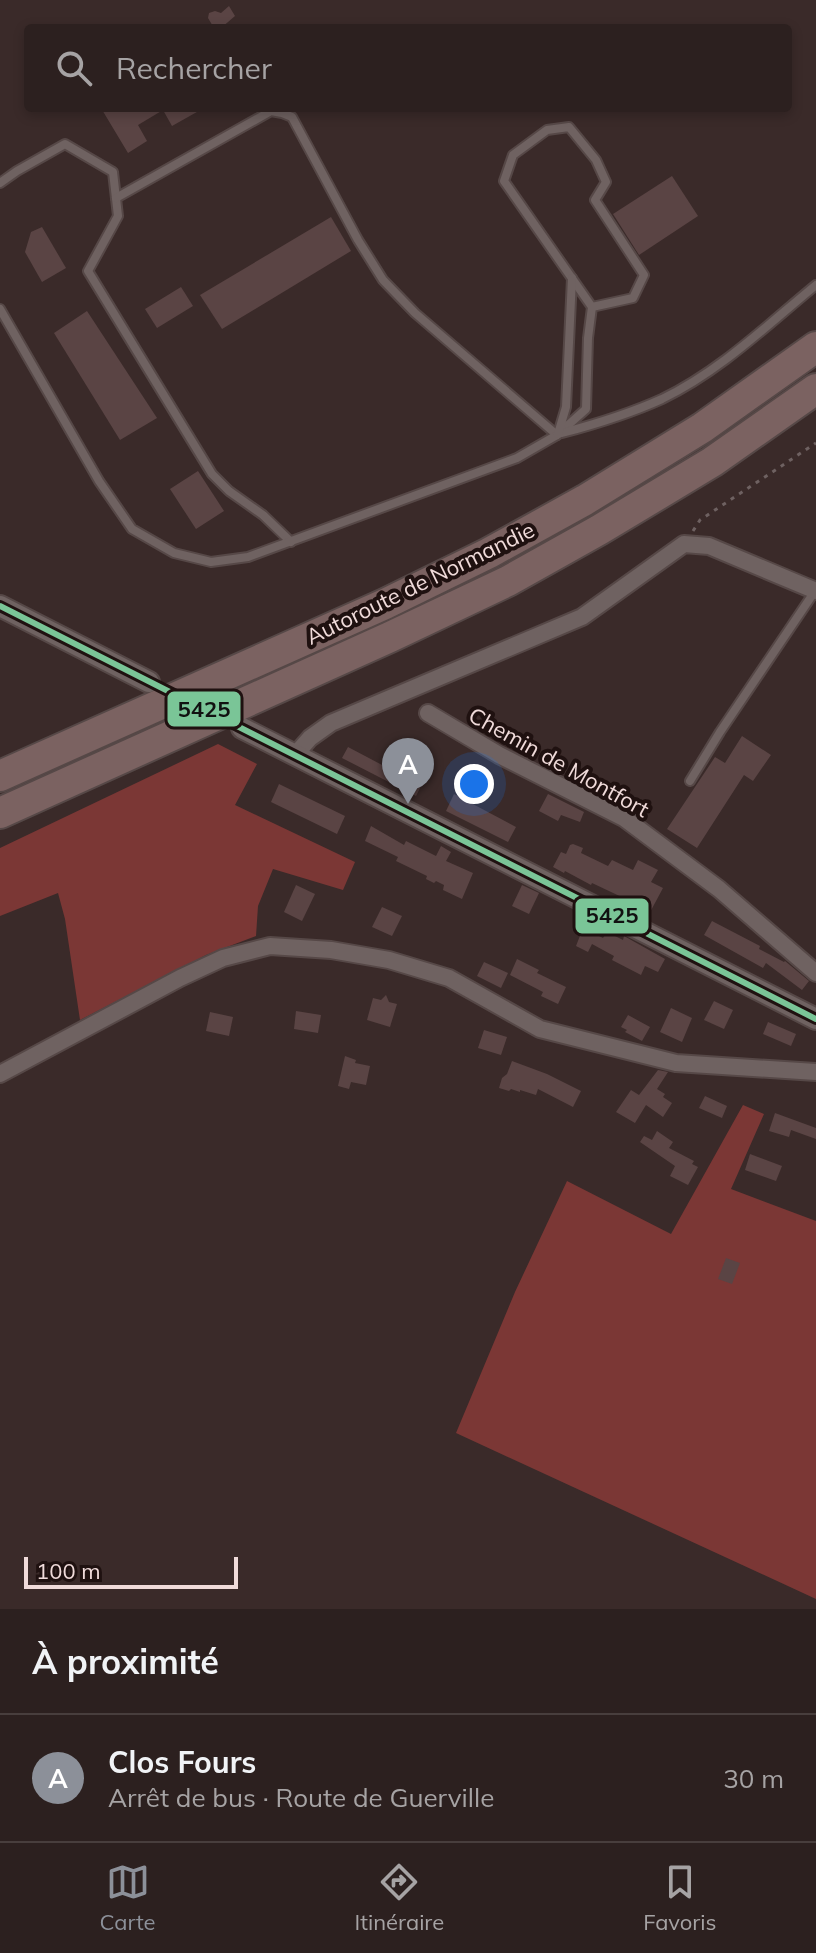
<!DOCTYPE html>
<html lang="fr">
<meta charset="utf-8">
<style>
body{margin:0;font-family:Mulish,sans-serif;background:#382d2c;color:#f1f3f6}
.scale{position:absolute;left:24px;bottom:20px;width:214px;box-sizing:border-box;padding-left:8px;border:4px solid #f0dbda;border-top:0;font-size:22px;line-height:28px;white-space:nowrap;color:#f0dbda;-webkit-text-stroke:6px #1f1110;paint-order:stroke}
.you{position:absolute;left:474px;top:784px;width:28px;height:28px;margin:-20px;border:6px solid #fff;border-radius:50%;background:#1a73e8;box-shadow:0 0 0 12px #1a73e833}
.badge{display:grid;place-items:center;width:52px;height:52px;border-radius:50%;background:#8c9099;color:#fff;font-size:26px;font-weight:700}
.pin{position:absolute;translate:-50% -66px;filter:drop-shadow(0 2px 4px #0008)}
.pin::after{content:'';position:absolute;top:42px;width:28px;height:24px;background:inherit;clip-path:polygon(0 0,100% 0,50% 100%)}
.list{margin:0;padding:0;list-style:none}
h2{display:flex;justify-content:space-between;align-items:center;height:104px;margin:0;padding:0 32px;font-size:34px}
h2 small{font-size:26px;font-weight:400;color:#a6a3a4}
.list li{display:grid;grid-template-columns:52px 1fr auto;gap:24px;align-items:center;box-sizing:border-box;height:128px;padding:0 32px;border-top:2px solid #483e3d}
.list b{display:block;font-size:30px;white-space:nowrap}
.list p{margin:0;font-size:26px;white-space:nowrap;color:#a6a3a4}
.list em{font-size:26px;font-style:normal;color:#a6a3a4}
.icon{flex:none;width:44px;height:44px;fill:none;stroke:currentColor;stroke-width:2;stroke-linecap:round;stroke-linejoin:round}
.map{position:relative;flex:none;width:816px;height:1609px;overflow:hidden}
.search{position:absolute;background:#2c201f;box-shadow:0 4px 12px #0003;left:24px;right:24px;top:24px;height:88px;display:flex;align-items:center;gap:20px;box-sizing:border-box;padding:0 28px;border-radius:8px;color:#a6a3a4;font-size:30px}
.sheet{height:232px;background:#2c201f}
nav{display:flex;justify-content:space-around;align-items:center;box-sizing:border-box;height:112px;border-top:2px solid #483e3d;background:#2c201f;font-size:22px;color:#a6a3a4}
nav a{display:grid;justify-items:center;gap:4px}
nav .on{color:#8c9099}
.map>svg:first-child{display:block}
.forest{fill:#7b3735}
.building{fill:#5a4444}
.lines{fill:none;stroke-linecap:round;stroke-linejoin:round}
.service-casing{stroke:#564847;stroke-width:12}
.minor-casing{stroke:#564847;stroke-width:20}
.tertiary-casing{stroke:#564847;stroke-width:24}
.motorway-casing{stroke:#564847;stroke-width:34}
.path{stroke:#6e6161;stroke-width:3;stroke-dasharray:4 6;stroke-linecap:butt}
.service{stroke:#6f6261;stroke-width:8}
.minor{stroke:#6f6261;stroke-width:16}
.tertiary{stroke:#6f6261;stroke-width:20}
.motorway{stroke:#7b6261;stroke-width:30}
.bus-1-casing{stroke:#1f1110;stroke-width:12}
.bus-1{stroke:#7ac597;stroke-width:6}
.labels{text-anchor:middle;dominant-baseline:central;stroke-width:8;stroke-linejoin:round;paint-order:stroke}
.street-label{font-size:22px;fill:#f0dbda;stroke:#1f1110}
.line-badge{stroke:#1f1110;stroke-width:3}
.pale-badge-label{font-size:22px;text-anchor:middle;font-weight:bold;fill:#111}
</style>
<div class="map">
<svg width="816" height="1609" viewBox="0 0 816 1609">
<rect width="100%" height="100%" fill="#3a2a29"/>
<!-- forest -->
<g class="forest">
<path d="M218,744L257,764L235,805L355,862L343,890L273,869L258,906L256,936L206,955L80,1020L65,919L58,893L0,916V848Z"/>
<path d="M743,1105L764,1114L731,1189L816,1221V1599L456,1433L515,1292L567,1181L671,1234Z"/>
</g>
<!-- building -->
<g class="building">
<path d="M229,6L235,16L221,28H214L208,18L209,13L215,11L221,13Z"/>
<path d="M101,108H204L172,126L163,110L138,125L147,141L128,153Z"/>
<path d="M672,176L698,216L639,255L613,214Z"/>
<path d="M331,217L351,251L222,329L200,295Z"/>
<path d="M42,227L66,268L42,282L25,252L31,232Z"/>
<path d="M181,287L193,306L157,328L145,309Z"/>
<path d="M87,311L157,418L120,440L54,333Z"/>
<path d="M198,471L224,511L196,529L170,489Z"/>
<path d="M742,736L771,755L753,781L744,775L697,848L667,829L715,757L725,763Z"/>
<path d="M348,747L384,766L391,752L413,763L407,774L423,782L416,796L342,758Z"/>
<path d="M279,784L345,816L337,834L271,802Z"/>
<path d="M454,794L516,827L508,842L446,811Z"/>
<path d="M548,794L584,812L580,822L561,815L558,821L539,811Z"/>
<path d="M371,826L404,845L406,841L436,856L441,846L451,852L446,861L473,873L462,899L443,890L444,885L436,881L434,883L426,879L427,876L396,861L398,857L365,841Z"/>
<path d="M573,844L583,848L581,853L608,866L612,860L633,870L638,860L658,870L651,882L663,888L648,916L625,906L628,900L592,883L591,885L565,871L564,873L553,867L561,852L566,854L570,845Z"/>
<path d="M296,885L315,894L302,921L284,912Z"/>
<path d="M522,885L539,893L529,914L512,906Z"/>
<path d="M382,907L402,916L392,936L372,927Z"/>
<path d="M712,921L760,946L759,949L784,962L785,961L809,981L802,990L766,963L763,968L704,935Z"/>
<path d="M583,928L603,938L607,932L623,940L624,936L665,959L658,972L645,966L641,975L612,960L614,956L592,944L588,952L576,946Z"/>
<path d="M517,959L539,970L537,973L566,987L558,1004L541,996L543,992L510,975Z"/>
<path d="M484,962L508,973L501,988L477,976Z"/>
<path d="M386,995L389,1002L397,1004L390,1027L367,1020L373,998L381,1000Z"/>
<path d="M714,1001L733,1010L724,1029L704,1020Z"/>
<path d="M671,1008L692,1018L682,1042L660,1032Z"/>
<path d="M296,1011L321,1015L318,1033L294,1029Z"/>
<path d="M210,1012L233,1017L229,1036L206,1031Z"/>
<path d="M628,1015L650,1027L642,1041L625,1032L627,1030L621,1027Z"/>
<path d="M768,1022L796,1034L791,1046L763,1034Z"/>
<path d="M484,1030L507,1037L501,1055L478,1048Z"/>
<path d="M345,1056L356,1060L355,1063L370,1066L366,1085L351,1082L349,1089L338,1086Z"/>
<path d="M512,1061L547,1074L581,1091L573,1107L538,1089L536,1095L520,1090V1092L511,1089L509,1091L499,1088L502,1078L507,1074Z"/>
<path d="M658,1070L668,1072L657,1089L665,1094L663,1097L672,1103L663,1117L646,1105L635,1123L616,1112L631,1090L639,1095Z"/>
<path d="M705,1096L727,1106L722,1118L699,1108Z"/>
<path d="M775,1113L816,1128V1139L791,1130L789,1137L769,1131Z"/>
<path d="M657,1131L673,1142L669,1148L694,1161L692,1164L698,1167L688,1185L670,1176L675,1166L640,1142L644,1136L652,1140Z"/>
<path d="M750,1154L782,1166L776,1181L745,1170Z"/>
<path d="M726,1258L740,1263L732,1284L718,1279Z"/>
</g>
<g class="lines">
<defs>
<g id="service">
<path d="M0,183L17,171L65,144L113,172L118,216L88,271L212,474L229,491L263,515L291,542"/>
<path d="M116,198L271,111L282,113L292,117L358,240L383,280L415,313L557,435"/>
<path d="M0,309L99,481L132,529L174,553L211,562L248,557L517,458L557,435L586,409L588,338L592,307L504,181L513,155L547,130L569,127L596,160L606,182L595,200L644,275L633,298L592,307"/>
<path d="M562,433C596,424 629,414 662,399C720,371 766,326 816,285"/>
<path d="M558,434L566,407L572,278"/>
<path d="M690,781L720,732L815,591"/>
</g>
<g id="minor">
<path d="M428,713L499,755L624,818L719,889L816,973"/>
<path d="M295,755L310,738L331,723L582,617L684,544L709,546L816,591"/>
<path d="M0,1074L180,978L223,958L270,946L331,950L389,960L449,978L540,1029L676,1063L816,1072"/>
</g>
<g id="tertiary">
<path d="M0,606L149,682"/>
<path d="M242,728L816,1019"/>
</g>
<g id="motorway">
<path d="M0,776L385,604L489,553L585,500L702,428L816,347"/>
<path d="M0,813L390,637L508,581L599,530L712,462L816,389"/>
</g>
</defs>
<!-- service casing -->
<use href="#service" class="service-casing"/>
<!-- minor casing -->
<use href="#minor" class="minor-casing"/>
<!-- tertiary casing -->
<use href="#tertiary" class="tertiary-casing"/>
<!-- motorway casing -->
<use href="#motorway" class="motorway-casing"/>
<!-- path -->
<path class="path" d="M693,531L700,520L816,443"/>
<!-- service -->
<use href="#service" class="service"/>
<!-- minor -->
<use href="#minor" class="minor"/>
<!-- tertiary -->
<use href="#tertiary" class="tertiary"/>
<!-- motorway -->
<use href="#motorway" class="motorway"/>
<defs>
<path id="bus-1" d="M0,606L816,1019"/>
</defs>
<!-- bus-1 casing -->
<use href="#bus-1" class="bus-1-casing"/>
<!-- bus-1 -->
<use href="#bus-1" class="bus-1"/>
</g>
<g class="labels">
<!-- street labels -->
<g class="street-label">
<text transform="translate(420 583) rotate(-26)">Autoroute de Normandie</text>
<text transform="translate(559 762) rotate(29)">Chemin de Montfort</text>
</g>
</g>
<g class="line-badge">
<rect x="166" y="690" width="76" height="38" rx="8" fill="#7ac597"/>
<rect x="574" y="897" width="76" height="38" rx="8" fill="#7ac597"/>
</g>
<g class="pale-badge-label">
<text x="204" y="717">5425</text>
<text x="612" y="923">5425</text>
</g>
</svg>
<div class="scale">100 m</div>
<div class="you"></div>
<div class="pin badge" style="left:408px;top:804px">A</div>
<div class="search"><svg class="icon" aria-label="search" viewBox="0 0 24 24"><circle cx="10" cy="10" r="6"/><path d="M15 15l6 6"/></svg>Rechercher</div>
</div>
<section class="sheet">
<h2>À proximité<small></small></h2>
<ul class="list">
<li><span class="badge">A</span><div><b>Clos Fours</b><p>Arrêt de bus · Route de Guerville</p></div><em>30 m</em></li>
</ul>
</section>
<nav>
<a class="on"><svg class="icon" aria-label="map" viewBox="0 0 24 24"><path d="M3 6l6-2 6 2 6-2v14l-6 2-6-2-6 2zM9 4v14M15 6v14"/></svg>Carte</a>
<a><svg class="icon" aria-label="directions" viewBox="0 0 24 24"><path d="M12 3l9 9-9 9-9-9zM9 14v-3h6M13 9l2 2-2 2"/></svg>Itinéraire</a>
<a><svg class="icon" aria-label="saved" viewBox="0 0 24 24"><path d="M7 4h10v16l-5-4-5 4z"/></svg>Favoris</a>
</nav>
